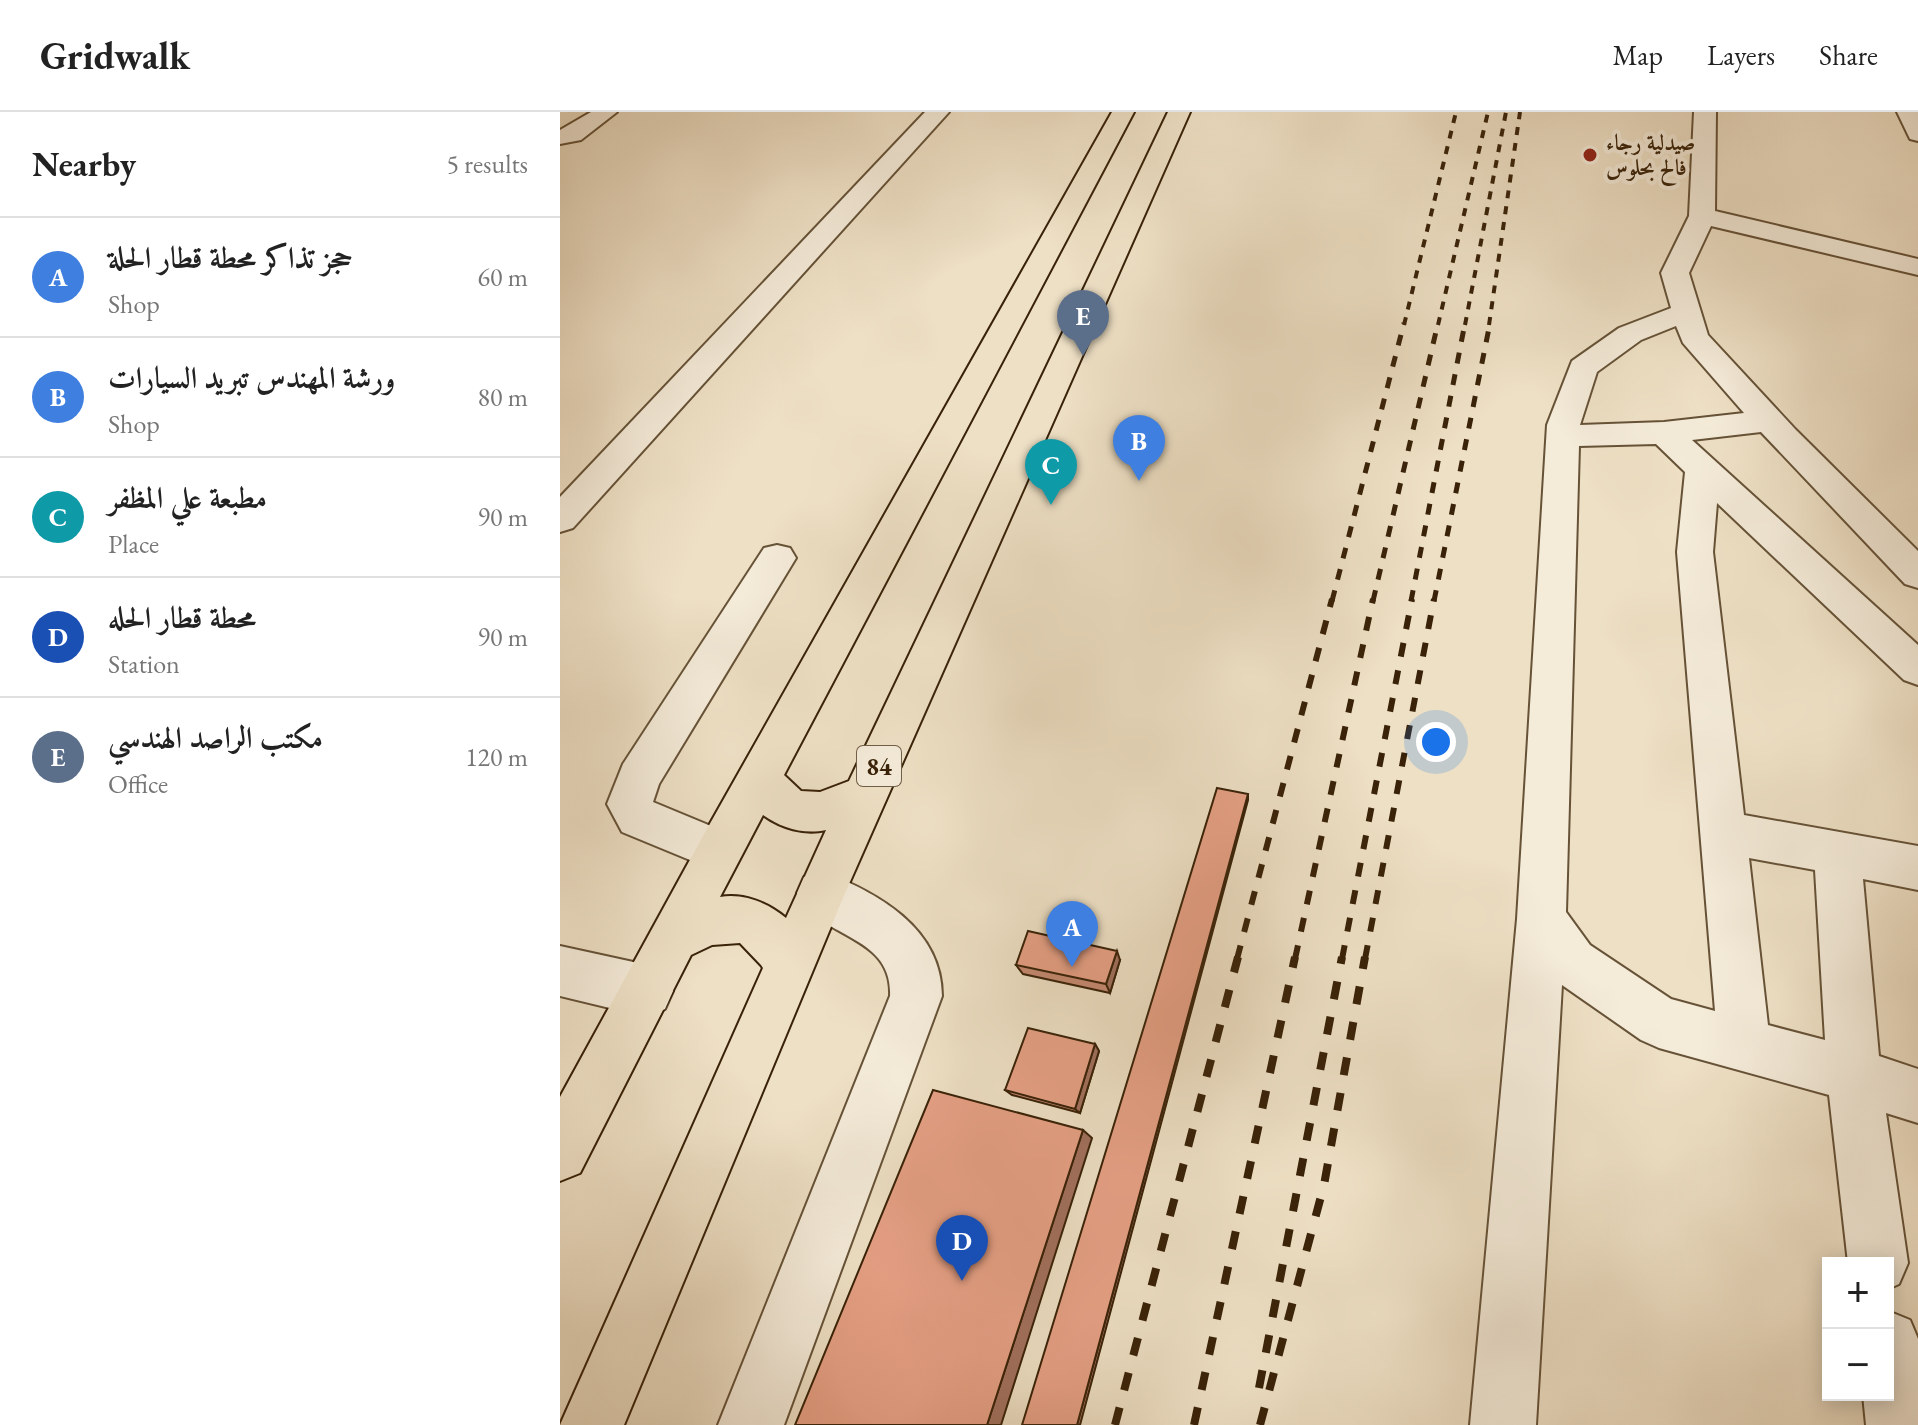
<!DOCTYPE html>
<meta charset="utf-8">
<style>
body{margin:0;font-family:"EB Garamond",Amiri,serif;background:#f2f2f2;color:#222}
.controls{position:absolute;right:24px;bottom:24px;display:grid;overflow:hidden;border-radius:0px;box-shadow:0 4px 20px #0003}
.controls button{width:72px;height:72px;display:grid;place-items:center;padding:0;border:0;border-bottom:2px solid #e0e0e0;background:#fff;color:#222;font:40px sans-serif}
.you{position:absolute;left:876px;top:630px;width:28px;height:28px;margin:-20px;border:6px solid #fff;border-radius:50%;background:#1a73e8;box-shadow:0 0 0 12px #1a73e833}
.badge{display:grid;place-items:center;width:52px;height:52px;border-radius:50%;background:#0f766e;color:#fff;font-size:26px;font-weight:700}
.pin{position:absolute;translate:-50% -66px;filter:drop-shadow(0 2px 4px #0008)}
.pin::after{content:'';position:absolute;top:42px;width:28px;height:24px;background:inherit;clip-path:polygon(0 0,100% 0,50% 100%)}
.list{margin:0;padding:0;list-style:none}
h2{display:flex;justify-content:space-between;align-items:center;height:104px;margin:0;padding:0 32px;font-size:34px}
h2 small{font-size:26px;font-weight:400;color:#767676}
.list li{display:grid;grid-template-columns:52px 1fr auto;gap:24px;align-items:center;box-sizing:border-box;height:120px;padding:0 32px;border-top:2px solid #e0e0e0}
.list b{display:block;font-size:30px;white-space:nowrap}
.list p{margin:0;font-size:26px;white-space:nowrap;color:#767676}
.list em{font-size:26px;font-style:normal;color:#767676}
.map{position:relative;flex:none;width:1358px;height:1313px;overflow:hidden}
header{display:flex;align-items:center;gap:48px;box-sizing:border-box;height:112px;padding:0 40px;background:#fff;border-bottom:2px solid #e0e0e0}
header strong{font-size:38px}
nav{display:flex;gap:44px;margin-inline-start:auto;font-size:28px}
main{display:flex}
aside{flex:1;background:#fff}
.map>svg:first-child{display:block}
.lines{fill:none;stroke-linecap:round;stroke-linejoin:round}
.minor-casing{stroke:#665237;stroke-width:4}
.major-casing{stroke:#392208;stroke-width:4}
.minor{fill:#f4ebd9;fill-rule:evenodd}
.major{fill:#eee0c5;fill-rule:evenodd}
.rail-far3{stroke:#392208;stroke-width:4;stroke-dasharray:8 8;stroke-linecap:butt}
.rail-far2{stroke:#392208;stroke-width:5;stroke-dasharray:11 11;stroke-linecap:butt}
.rail-far1{stroke:#392208;stroke-width:6;stroke-dasharray:14 14;stroke-linecap:butt}
.rail{stroke:#392208;stroke-width:8;stroke-dasharray:18 18;stroke-linecap:butt}
.wall{fill:#c68a72;stroke:#392208;stroke-width:2}
.shaded-wall{fill:#a1705d;stroke:#392208;stroke-width:2}
.building{fill:#e6a085;stroke:#392208;stroke-width:2}
.poi-dot{fill:#8f2418;stroke:#f4ebd9;stroke-width:3}
.labels{text-anchor:middle;dominant-baseline:central;stroke-width:8;stroke-linejoin:round;paint-order:stroke}
.far-poi-label{font-size:22px;font-weight:bold;fill:#392208;stroke:#f4ebd9;text-anchor:start}
.shield{fill:#f4ebd9;stroke:#715e47;stroke-width:2}
.shield-label{font-size:24px;font-weight:bold;fill:#392208}
</style>
<header>
<strong>Gridwalk</strong>
<nav><a>Map</a><a>Layers</a><a>Share</a></nav>
</header>
<main>
<aside>
<h2>Nearby<small>5 results</small></h2>
<ul class="list">
<li><span class="badge" style="background:#3f7fe0">A</span><div><b>حجز تذاكر محطة قطار الحلة</b><p>Shop</p></div><em>60 m</em></li>
<li><span class="badge" style="background:#3f7fe0">B</span><div><b>ورشة المهندس تبريد السيارات</b><p>Shop</p></div><em>80 m</em></li>
<li><span class="badge" style="background:#0f9aa8">C</span><div><b>مطبعة علي المظفر</b><p>Place</p></div><em>90 m</em></li>
<li><span class="badge" style="background:#1a4fb4">D</span><div><b>محطة قطار الحله</b><p>Station</p></div><em>90 m</em></li>
<li><span class="badge" style="background:#5c6f8a">E</span><div><b>مكتب الراصد الهندسي</b><p>Office</p></div><em>120 m</em></li>
</ul>
</aside>
<div class="map">
<svg width="1358" height="1313" viewBox="0 0 1358 1313">
<rect width="100%" height="100%" fill="#eee0c5"/>
<filter id="stains"><feTurbulence type="fractalNoise" baseFrequency=".0025" numOctaves="4"/><feColorMatrix values="0 0 0 0 .2 0 0 0 0 .09 0 0 0 0 .02 0 0 0 .5 -.17"/></filter>
<radialGradient id="worn" r=".72"><stop offset=".6" stop-color="#630" stop-opacity="0"/><stop offset="1" stop-color="#630" stop-opacity=".3"/></radialGradient>
<g class="lines">
<defs>
<g id="minor">
<path d="M31,0H57L21,28L0,32V18Z"/>
<path d="M365,0H389L13,416L0,420V385Z"/>
<path d="M1134,0H1156L1155,99L1358,147V163L1151,114L1129,161L1148,223L1236,318L1358,439V476L1345,472L1201,320L1132,328L1358,533V573L1344,568L1157,391L1153,440L1184,703L1358,734V778L1303,767L1319,944L1358,957V1011L1326,1001L1348,1151L1339,1172L1328,1177V1151H1288L1269,983L1099,936L1081,928L1002,873L976,1313H910L957,807L987,313L1012,249L1059,216L1111,196L1101,161L1129,104ZM1116,214L1123,231L1184,301L1104,310L1020,313L1037,260L1081,228ZM1096,332L1125,360L1117,440L1155,899L1111,887L1030,833L1006,800L1019,334ZM1189,746L1255,758L1265,928L1208,913Z"/>
<path d="M1337,0H1358V29L1350,27Z"/>
<path d="M217,433L230,436L236,446L99,672L93,690L175,724L182,739L175,754L159,760L62,720L47,692L63,652L204,436Z"/>
<path d="M261,759C317,780 382,816 382,884L224,1313H158L330,884C333,821 257,827 237,781L244,765Z"/>
<path d="M0,834L87,853L105,861L113,879L105,897L87,905L0,884Z"/>
<path d="M1328,1199L1350,1208L1358,1227V1313H1306L1303,1283H1328Z"/>
</g>
<path id="major" d="M552,0H574L224,663L241,679L260,680L289,669L608,0H630L285,781L64,1313H0L203,856L201,853L180,831L152,833L131,843L20,1061L0,1069V985L143,724ZM203,703C221,716 244,723 266,718L226,806C208,791 184,781 160,785Z"/>
</defs>
<!-- minor casing -->
<use href="#minor" class="minor-casing"/>
<!-- major casing -->
<use href="#major" class="major-casing"/>
<!-- minor -->
<use href="#minor" class="minor"/>
<!-- major -->
<use href="#major" class="major"/>
<!-- rail-far3 -->
<g class="rail-far3">
<path d="M844,213L896,0"/>
<path d="M878,213L928,0"/>
<path d="M905,213L946,0"/>
<path d="M929,213L960,0"/>
</g>
<!-- rail-far2 -->
<g class="rail-far2">
<path d="M772,489L844,211"/>
<path d="M813,489L878,211"/>
<path d="M851,489L905,211"/>
<path d="M874,489L930,211"/>
</g>
<!-- rail-far1 -->
<g class="rail-far1">
<path d="M677,847L772,487"/>
<path d="M735,847L813,487"/>
<path d="M782,847L852,487"/>
<path d="M805,847L874,487"/>
</g>
<!-- rail -->
<g class="rail">
<path d="M699,1276L782,845"/>
<path d="M555,1313L678,845"/>
<path d="M634,1313L735,845"/>
<path d="M700,1313L764,1073L805,845"/>
</g>
</g>
<!-- wall -->
<g class="wall">
<path d="M560,848L550,881L463,862L456,853Z"/>
<path d="M535,932L539,939L520,1001L452,983L445,978Z"/>
</g>
<!-- shaded-wall -->
<g class="shaded-wall">
<path d="M688,682V688L520,1313H517Z"/>
<path d="M557,839L560,848L550,881L546,872Z"/>
<path d="M535,932L539,939L520,1001L515,997Z"/>
<path d="M523,1018L532,1026L441,1313H427Z"/>
</g>
<!-- building -->
<g class="building">
<path d="M657,676L688,682L517,1313H462Z"/>
<path d="M468,819L557,839L546,872L456,853Z"/>
<path d="M468,916L535,932L515,997L445,978Z"/>
<path d="M373,978L523,1018L427,1313H235Z"/>
</g>
<!-- markers -->
<circle class="poi-dot" cx="1030" cy="43" r="8"/>
<g class="labels">
<!-- far-poi labels -->
<g class="far-poi-label">
<text x="1046" y="30">صيدلية رجاء<tspan x="1046" dy="25">فالح بحلوس</tspan></text>
</g>
<!-- shield labels -->
<rect class="shield" x="297" y="634" width="44" height="40" rx="6"/>
<g class="shield-label">
<text x="319" y="654">84</text>
</g>
</g>
<rect width="100%" height="100%" filter="url(#stains)"/>
<rect width="100%" height="100%" fill="url(#worn)"/>
</svg>
<div class="controls">
<button>+</button>
<button>−</button>
</div>
<div class="you"></div>
<div class="pin badge" style="left:512px;top:855px;background:#3f7fe0">A</div>
<div class="pin badge" style="left:579px;top:369px;background:#3f7fe0">B</div>
<div class="pin badge" style="left:491px;top:393px;background:#0f9aa8">C</div>
<div class="pin badge" style="left:402px;top:1169px;background:#1a4fb4">D</div>
<div class="pin badge" style="left:523px;top:244px;background:#5c6f8a">E</div>
</div>
</main>
